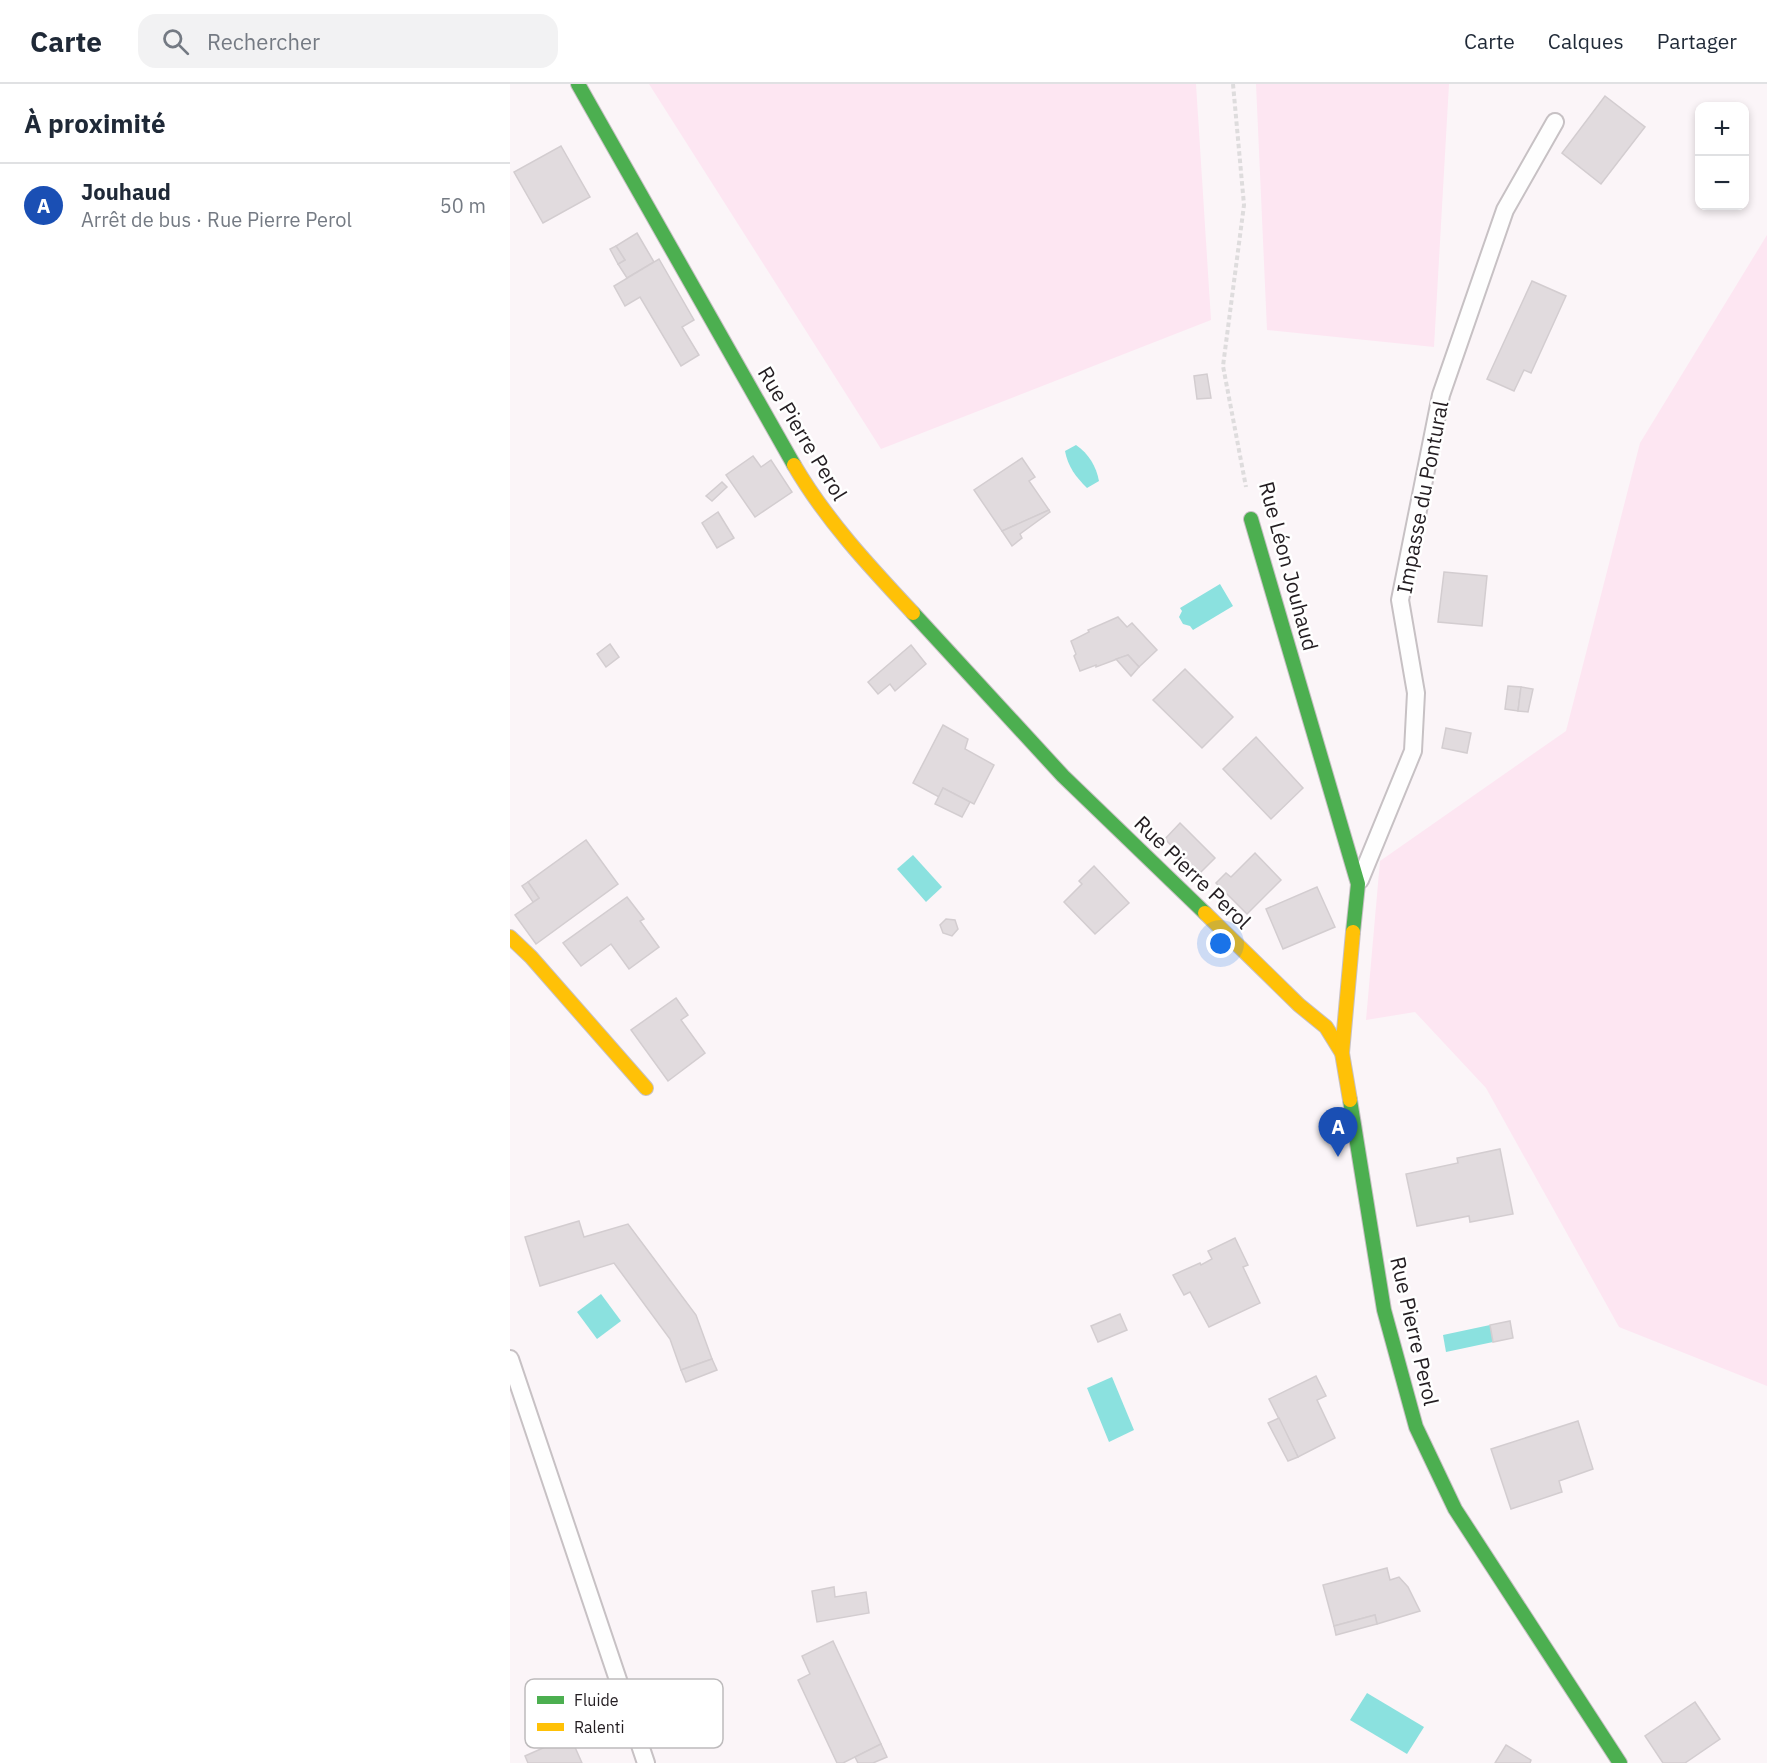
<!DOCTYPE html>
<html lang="fr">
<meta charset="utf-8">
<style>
body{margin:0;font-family:"IBM Plex Sans",sans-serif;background:#f2f2f3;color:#1f2937}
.controls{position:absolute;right:18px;top:18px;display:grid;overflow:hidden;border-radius:12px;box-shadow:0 3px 9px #0003}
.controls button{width:54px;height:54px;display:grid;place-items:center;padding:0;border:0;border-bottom:2px solid #e0e1e3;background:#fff;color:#1f2937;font:30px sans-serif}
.you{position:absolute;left:711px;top:860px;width:21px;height:21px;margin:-15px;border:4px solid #fff;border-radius:50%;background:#1a73e8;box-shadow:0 0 0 9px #1a73e833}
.badge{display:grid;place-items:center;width:39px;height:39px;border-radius:50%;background:#6f696c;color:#fff;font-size:20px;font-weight:700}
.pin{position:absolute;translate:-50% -50px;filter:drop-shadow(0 2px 3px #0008)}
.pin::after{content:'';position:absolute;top:32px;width:21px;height:18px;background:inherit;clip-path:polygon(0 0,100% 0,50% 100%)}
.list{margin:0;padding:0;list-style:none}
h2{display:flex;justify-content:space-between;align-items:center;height:78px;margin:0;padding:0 24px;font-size:26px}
h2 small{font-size:20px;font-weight:400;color:#747a83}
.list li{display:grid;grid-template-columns:39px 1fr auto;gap:18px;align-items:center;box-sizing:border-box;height:84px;padding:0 24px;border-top:2px solid #e0e1e3}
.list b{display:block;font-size:22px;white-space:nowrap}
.list p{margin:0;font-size:20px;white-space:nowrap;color:#747a83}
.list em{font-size:20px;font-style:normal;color:#747a83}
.icon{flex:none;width:33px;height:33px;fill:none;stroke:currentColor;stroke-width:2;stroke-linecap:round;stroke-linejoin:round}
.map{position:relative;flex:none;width:1257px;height:1679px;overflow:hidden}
header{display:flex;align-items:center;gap:36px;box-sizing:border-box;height:84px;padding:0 30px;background:#fff;border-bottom:2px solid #e0e1e3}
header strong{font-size:28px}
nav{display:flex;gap:33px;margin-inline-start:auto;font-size:21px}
.search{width:420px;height:54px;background:#f2f2f3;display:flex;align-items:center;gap:15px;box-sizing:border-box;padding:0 21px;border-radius:18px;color:#747a83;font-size:22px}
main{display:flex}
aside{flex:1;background:#fff}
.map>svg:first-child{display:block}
.green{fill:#fde6f2}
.water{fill:#8be1df}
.building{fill:#e1dbde;stroke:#d3cdd0;stroke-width:1.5}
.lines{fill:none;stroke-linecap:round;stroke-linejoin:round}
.lane-casing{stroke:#c7c1c4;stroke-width:20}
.fast-casing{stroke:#c7c1c4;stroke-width:16}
.slow-casing{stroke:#c7c1c4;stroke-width:16}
.path{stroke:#dedcdd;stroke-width:4;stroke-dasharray:4.5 3;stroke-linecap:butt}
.lane{stroke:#fefefe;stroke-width:16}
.fast{stroke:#4caf50;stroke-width:14}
.slow{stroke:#ffc107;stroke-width:14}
.labels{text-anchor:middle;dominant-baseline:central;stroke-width:5;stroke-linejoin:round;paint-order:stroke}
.street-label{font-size:21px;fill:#231d21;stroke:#fff}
.key{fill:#fff;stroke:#bdbbbc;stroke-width:1.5}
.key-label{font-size:16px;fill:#231d21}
</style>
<header>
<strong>Carte</strong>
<div class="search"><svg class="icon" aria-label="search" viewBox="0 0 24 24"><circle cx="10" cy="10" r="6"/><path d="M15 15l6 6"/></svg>Rechercher</div>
<nav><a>Carte</a><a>Calques</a><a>Partager</a></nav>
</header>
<main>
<aside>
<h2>À proximité<small></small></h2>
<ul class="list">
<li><span class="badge" style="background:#1a4fb4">A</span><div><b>Jouhaud</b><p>Arrêt de bus · Rue Pierre Perol</p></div><em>50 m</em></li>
</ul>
</aside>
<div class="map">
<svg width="1257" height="1679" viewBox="0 0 1257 1679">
<rect width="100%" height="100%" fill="#fbf5f8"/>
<!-- green -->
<g class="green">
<path d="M139,0H686L701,236L371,365Z"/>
<path d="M746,0H939L924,263L757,246Z"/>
<path d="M1257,151V1302L1109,1243L976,1004L905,928L856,936L870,777L1056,647L1130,359Z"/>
</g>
<!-- water -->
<g class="water">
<path d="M566,361C579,370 586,382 589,397L577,404C566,393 558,383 555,367Z"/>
<path d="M710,500L723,522L683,546L680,542L673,540L669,533L672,527L670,524Z"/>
<path d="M403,771L432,803L416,818L387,785Z"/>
<path d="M91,1210L111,1237L87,1255L67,1228Z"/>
<path d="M980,1241L983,1258L936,1268L933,1251Z"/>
<path d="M602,1293L624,1346L599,1358L577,1304Z"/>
<path d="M857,1609L914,1643L897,1670L840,1636Z"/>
</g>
<!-- building -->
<g class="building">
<path d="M1095,12L1135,43L1091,100L1052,69Z"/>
<path d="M51,62L80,113L33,139L4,88Z"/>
<path d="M127,149L144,178L117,194L108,180L115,176L106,162Z"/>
<path d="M106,162L115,176L108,180L100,165Z"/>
<path d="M149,175L184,236L172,243L189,271L171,282L130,213L115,222L104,202Z"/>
<path d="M1022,197L1056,212L1021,289L1014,286L1004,307L977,295Z"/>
<path d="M697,290L701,314L687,315L684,292Z"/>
<path d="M243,372L251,383L261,376L282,408L245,433L216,391Z"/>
<path d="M512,374L525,393L519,397L539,426L492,447L464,406Z"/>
<path d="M212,398L217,403L202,417L196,412Z"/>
<path d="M539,426L540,428L510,450L512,454L502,462L492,447Z"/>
<path d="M208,428L224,454L207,464L192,439Z"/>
<path d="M934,488L977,492L972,542L928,538Z"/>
<path d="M608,533L617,543L622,539L647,566L629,583L618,571L586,583V581L570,587L564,572L566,570L561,557L579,548L578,546Z"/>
<path d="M100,560L109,573L96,583L87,570Z"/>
<path d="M401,561L416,580L385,607L380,600L368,610L358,598Z"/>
<path d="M618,571L629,583L621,592L606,575Z"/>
<path d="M675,585L723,633L692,664L643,616Z"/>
<path d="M998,602L1011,603L1008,627L995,625Z"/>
<path d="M1011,603L1023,605L1018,628L1008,627Z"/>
<path d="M433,641L458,655L455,665L484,681L464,720L433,704L429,713L403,699Z"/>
<path d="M936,644L961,649L957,669L932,664Z"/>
<path d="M746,653L793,704L761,735L713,685Z"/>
<path d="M433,704L460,718L452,733L425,720Z"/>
<path d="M670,739L705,774L689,790L655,755Z"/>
<path d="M76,756L108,800L26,860L5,831L29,814L18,798Z"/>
<path d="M745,769L771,796L737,830L706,799L716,789L721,793Z"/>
<path d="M584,782L619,819L585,850L554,818L572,800L569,797Z"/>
<path d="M18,798L29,814L23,818L12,802Z"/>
<path d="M807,803L825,843L773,865L756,825Z"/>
<path d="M117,813L134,835L130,837L149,863L119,885L101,860L71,882L53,859Z"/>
<path d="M436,835L445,836L448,845L442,852L433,849L430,841Z"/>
<path d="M166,914L178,931L171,936L195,969L158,997L121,946Z"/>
<path d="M990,1065L1003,1130L960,1138L959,1132L907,1142L896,1090L948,1079L947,1074Z"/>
<path d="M69,1137L74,1153L118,1140L186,1231L202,1275L171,1286L160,1255L104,1179L30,1202L15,1153Z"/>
<path d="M725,1154L738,1181L733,1183L750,1219L699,1243L680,1208L674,1211L663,1191L690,1179L691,1181L702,1175L698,1167Z"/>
<path d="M610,1230L617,1246L588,1258L581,1242Z"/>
<path d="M1000,1237L1003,1254L983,1258L980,1241Z"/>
<path d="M202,1275L207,1286L176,1298L171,1286Z"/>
<path d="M806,1292L816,1312L807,1316L825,1354L788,1373L759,1315Z"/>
<path d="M769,1334L788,1373L778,1377L758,1339Z"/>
<path d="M1068,1337L1083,1385L1049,1397L1052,1408L1001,1425L981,1365Z"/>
<path d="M877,1484L880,1496L889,1493L898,1503L910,1527L867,1540L865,1531L824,1542L813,1501Z"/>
<path d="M324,1503L325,1513L356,1508L359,1529L307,1538L302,1507Z"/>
<path d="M865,1531L867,1540L826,1551L824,1542Z"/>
<path d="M323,1557L371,1660L333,1679H327L288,1596L300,1590L292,1572Z"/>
<path d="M1185,1618L1210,1655L1175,1679H1153L1135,1652Z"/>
<path d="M60,1652L72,1679H18L15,1672Z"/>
<path d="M371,1660L377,1673L363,1679H348L345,1673Z"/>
<path d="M996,1661L1021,1676L1020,1679H985Z"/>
</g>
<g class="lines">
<defs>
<g id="lane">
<path d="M850,796L903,667L906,609L890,516L931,311L995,126L1045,38"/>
<path d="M0,1275L136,1679"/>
</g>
<g id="fast">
<path d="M68,0L284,381"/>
<path d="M741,435L848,800L843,848"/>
<path d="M403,529L553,692L695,829"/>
<path d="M840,1016L874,1226L906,1343L945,1425L1110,1679"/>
</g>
<g id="slow">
<path d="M284,381C316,436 360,483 403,529"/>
<path d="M695,829L789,921L816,943L832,969L840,1016"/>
<path d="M0,853L21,873L136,1004"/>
<path d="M832,969L843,848"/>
</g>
</defs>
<!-- lane casing -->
<use href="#lane" class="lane-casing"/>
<!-- fast casing -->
<use href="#fast" class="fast-casing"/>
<!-- slow casing -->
<use href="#slow" class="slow-casing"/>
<!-- path -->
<path class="path" d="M723,0L734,121L713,282L736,403"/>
<!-- lane -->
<use href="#lane" class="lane"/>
<!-- fast -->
<use href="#fast" class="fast"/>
<!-- slow -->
<use href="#slow" class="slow"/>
</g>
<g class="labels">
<!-- street labels -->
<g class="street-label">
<text transform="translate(293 349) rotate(59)">Rue Pierre Perol</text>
<text transform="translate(912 413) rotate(-79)">Impasse du Pontural</text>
<text transform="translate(779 482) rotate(75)">Rue Léon Jouhaud</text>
<text transform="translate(683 788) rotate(44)">Rue Pierre Perol</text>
<text transform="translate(905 1247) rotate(77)">Rue Pierre Perol</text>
</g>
</g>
<!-- legend -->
<rect x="15" y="1595" width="198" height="69" rx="9" class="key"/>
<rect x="27" y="1612" width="27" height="8" fill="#4caf50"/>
<rect x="27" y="1639" width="27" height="8" fill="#ffc107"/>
<g class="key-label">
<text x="64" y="1622">Fluide</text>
<text x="64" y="1649">Ralenti</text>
</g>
</svg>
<div class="controls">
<button>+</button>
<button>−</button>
</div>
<div class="you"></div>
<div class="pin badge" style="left:828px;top:1073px;background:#1a4fb4">A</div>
</div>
</main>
